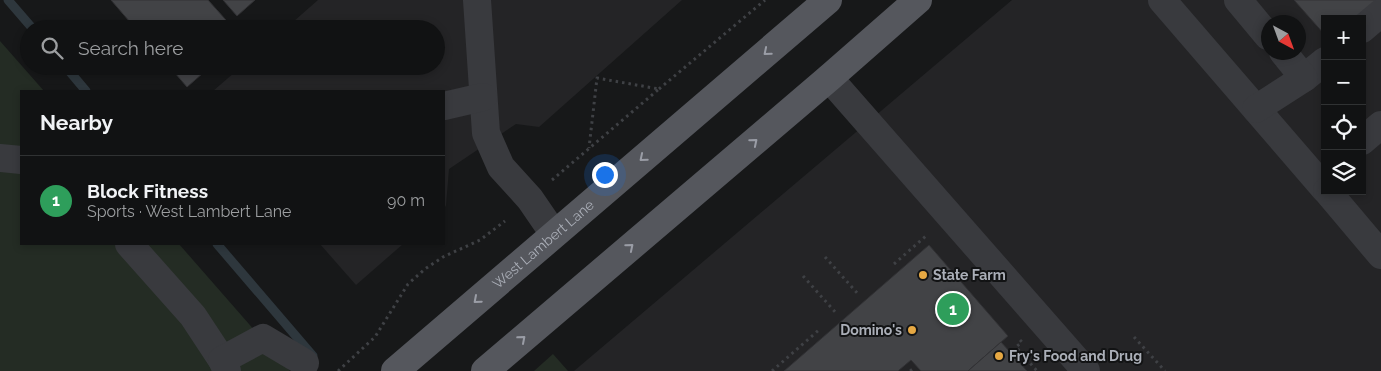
<!DOCTYPE html>
<meta charset="utf-8">
<style>
body{margin:0;font-family:Raleway,sans-serif;background:#1e2021;color:#f1f3f6}
.controls{position:absolute;right:15px;top:15px;display:grid;overflow:hidden;border-radius:0px;box-shadow:0 2px 8px #0003}
.controls button{width:45px;height:45px;display:grid;place-items:center;padding:0;border:0;border-bottom:1px solid #303233;background:#111213;color:#f1f3f6;font:25px sans-serif}
.compass{position:absolute;left:1261px;top:15px;width:45px;height:45px;border-radius:50%;background:#111213;box-shadow:0 2px 8px #0003;rotate:139deg}
.you{position:absolute;left:604px;top:174px;width:18px;height:18px;margin:-12px;border:4px solid #fff;border-radius:50%;background:#1a73e8;box-shadow:0 0 0 8px #1a73e833}
.badge{display:grid;place-items:center;width:32px;height:32px;border-radius:50%;background:#2563eb;color:#fff;font-size:16px;font-weight:700}
.pin{position:absolute;translate:-50% -50%;border:2px solid #fff;box-shadow:0 1px 5px #0006}
.list{margin:0;padding:0;list-style:none}
h2{display:flex;justify-content:space-between;align-items:center;height:65px;margin:0;padding:0 20px;font-size:21px}
h2 small{font-size:16px;font-weight:400;color:#9c9ea0}
.list li{display:grid;grid-template-columns:32px 1fr auto;gap:15px;align-items:center;box-sizing:border-box;height:90px;padding:0 20px;border-top:1px solid #303233}
.list b{display:block;font-size:19px;white-space:nowrap}
.list p{margin:0;font-size:16px;white-space:nowrap;color:#9c9ea0}
.list em{font-size:16px;font-style:normal;color:#9c9ea0}
.icon{flex:none;width:28px;height:28px;fill:none;stroke:currentColor;stroke-width:2;stroke-linecap:round;stroke-linejoin:round}
.map{position:relative;flex:none;width:1381px;height:371px;overflow:hidden}
.search{position:absolute;background:#111213;box-shadow:0 2px 8px #0003;left:20px;top:20px;width:425px;height:55px;display:flex;align-items:center;gap:12px;box-sizing:border-box;padding:0 18px;border-radius:28px;color:#9c9ea0;font-size:19px}
.panel{position:absolute;background:#111213;box-shadow:0 2px 8px #0003;left:20px;top:90px;width:425px;height:155px;border-radius:0px}
.map>svg:first-child{display:block}
.built{fill:#242426;fill-rule:evenodd}
.green{fill:#242c24}
.lines{fill:none;stroke-linecap:round;stroke-linejoin:round}
.stream{stroke:#2e373d;stroke-width:9}
.building{fill:#424346;stroke:#323235}
.path{stroke:#3f4145;stroke-width:3;stroke-dasharray:2.5 4;stroke-linecap:butt}
.minor{stroke:#393a3e;stroke-width:28}
.major{stroke:#55575d;stroke-width:28}
.oneway{stroke:#9a9da6}
.poi-dot{fill:#e6a843;stroke:#121314;stroke-width:2}
.labels{text-anchor:middle;dominant-baseline:central;stroke-width:4;stroke-linejoin:round;paint-order:stroke}
.street-label{font-size:14px;fill:#abafb8;stroke:#121314}
.poi-label{font-size:14px;font-weight:bold;fill:#abafb8;stroke:#121314;text-anchor:start}
</style>
<div class="map">
<svg width="1381" height="371" viewBox="0 0 1381 371">
<rect width="100%" height="100%" fill="#171819"/>
<!-- built -->
<g class="built">
<path d="M318,0H682L539,127L516,124L449,169L446,205L444,209V91H213L242,66H436V29H285Z"/>
<path d="M1012,0H1381V371H574ZM1325,19H1362V191H1325ZM1268,22H1298V52H1268Z"/>
<path d="M320,244H403L356,285Z"/>
</g>
<!-- green -->
<g class="green">
<path d="M0,41L44,91H21V244H179L290,371H0Z"/>
<path d="M553,354L568,371H534Z"/>
</g>
<g class="lines">
<!-- stream -->
<g class="stream">
<path d="M8,0L33,29"/>
<path d="M65,66L86,91"/>
<path d="M217,244L313,356"/>
</g>
</g>
<!-- building -->
<g class="building">
<path d="M111,0H208L234,29H136Z"/>
<path d="M223,0H255L237,16Z"/>
<path d="M1294,0H1380L1361,19H1325V35Z"/>
<path d="M169,66H211L187,87Z"/>
<path d="M929,245L1008,336L968,371H921L911,360L898,371H784Z"/>
<path d="M1001,342L1027,371H968Z"/>
</g>
<g class="lines">
<!-- path -->
<g class="path">
<path d="M659,89L765,0"/>
<path d="M552,180L659,89L597,78L589,148"/>
<path d="M825,257L859,295"/>
<path d="M894,264L927,235"/>
<path d="M803,276L837,314"/>
<path d="M1134,337L1165,371"/>
<path d="M1020,340L1022,342L1016,347L1037,371"/>
<path d="M338,371L375,337L408,284L425,269L443,257L480,240L505,221"/>
<path d="M772,371L820,329"/>
<path d="M910,371L913,369L914,371"/>
</g>
<!-- minor -->
<g class="minor">
<path d="M477,0L486,133L501,167L530,199L554,234"/>
<path d="M1162,0L1325,189"/>
<path d="M1238,0L1268,36"/>
<path d="M1362,29L1381,13"/>
<path d="M829,78L1086,371"/>
<path d="M1304,78L1325,61"/>
<path d="M444,106L483,97"/>
<path d="M1256,109L1304,78L1283,52"/>
<path d="M1362,141L1381,125"/>
<path d="M0,158L21,160"/>
<path d="M1327,191L1381,255"/>
<path d="M129,244L193,316L222,360"/>
<path d="M227,371L222,360L263,338L305,363"/>
</g>
<!-- major -->
<g class="major">
<path id="s1" d="M395,371L828,0"/>
<path d="M485,371L829,78L918,0"/>
</g>
</g>
<!-- one-way arrows -->
<defs><path id="oneway-chevron" d="M-2-3.5L2.5 0L-2 3.5" fill="none" stroke-width="1.6" stroke-linecap="round" stroke-linejoin="round" transform="scale(1.25)"/></defs>
<g class="oneway">
<use href="#oneway-chevron" transform="translate(767 52) rotate(140)"/>
<use href="#oneway-chevron" transform="translate(754 142) rotate(-40)"/>
<use href="#oneway-chevron" transform="translate(643 158) rotate(140)"/>
<use href="#oneway-chevron" transform="translate(630 247) rotate(-40)"/>
<use href="#oneway-chevron" transform="translate(477 300) rotate(139)"/>
<use href="#oneway-chevron" transform="translate(522 339) rotate(-41)"/>
</g>
<!-- markers -->
<g class="poi-dot">
<circle cx="923" cy="275" r="5"/>
<circle cx="912" cy="330" r="5"/>
<circle cx="999" cy="356" r="5"/>
</g>
<g class="labels">
<!-- street labels -->
<g class="street-label">
<text stroke="none"><textPath href="#s1" startOffset="195">West Lambert Lane</textPath></text>
</g>
<!-- poi labels -->
<g class="poi-label">
<text x="933" y="275">State Farm</text>
<text x="902" y="330" text-anchor="end">Domino's</text>
<text x="1009" y="356">Fry's Food and Drug</text>
</g>
</g>
</svg>
<div class="controls">
<button>+</button>
<button>−</button>
<button><svg class="icon" aria-label="locate" viewBox="0 0 24 24"><circle cx="12" cy="12" r="6"/><path d="M12 2v4M12 18v4M2 12h4M18 12h4"/></svg></button>
<button><svg class="icon" aria-label="layers" viewBox="0 0 24 24"><path d="M12 4l9 5-9 5-9-5zM3 14l9 5 9-5"/></svg></button>
</div>
<svg class="compass" viewBox="-18 -18 36 36"><path d="M0-13l5 13h-10z" fill="#e53935"/><path d="M0 13l5-13h-10z" fill="#9c9ea0"/></svg>
<div class="you"></div>
<div class="pin badge" style="left:953px;top:309px;background:#2e9e5b">1</div>
<div class="search"><svg class="icon" aria-label="search" viewBox="0 0 24 24"><circle cx="10" cy="10" r="6"/><path d="M15 15l6 6"/></svg>Search here</div>
<section class="panel">
<h2>Nearby<small></small></h2>
<ul class="list">
<li><span class="badge" style="background:#2e9e5b">1</span><div><b>Block Fitness</b><p>Sports · West Lambert Lane</p></div><em>90 m</em></li>
</ul>
</section>
</div>
